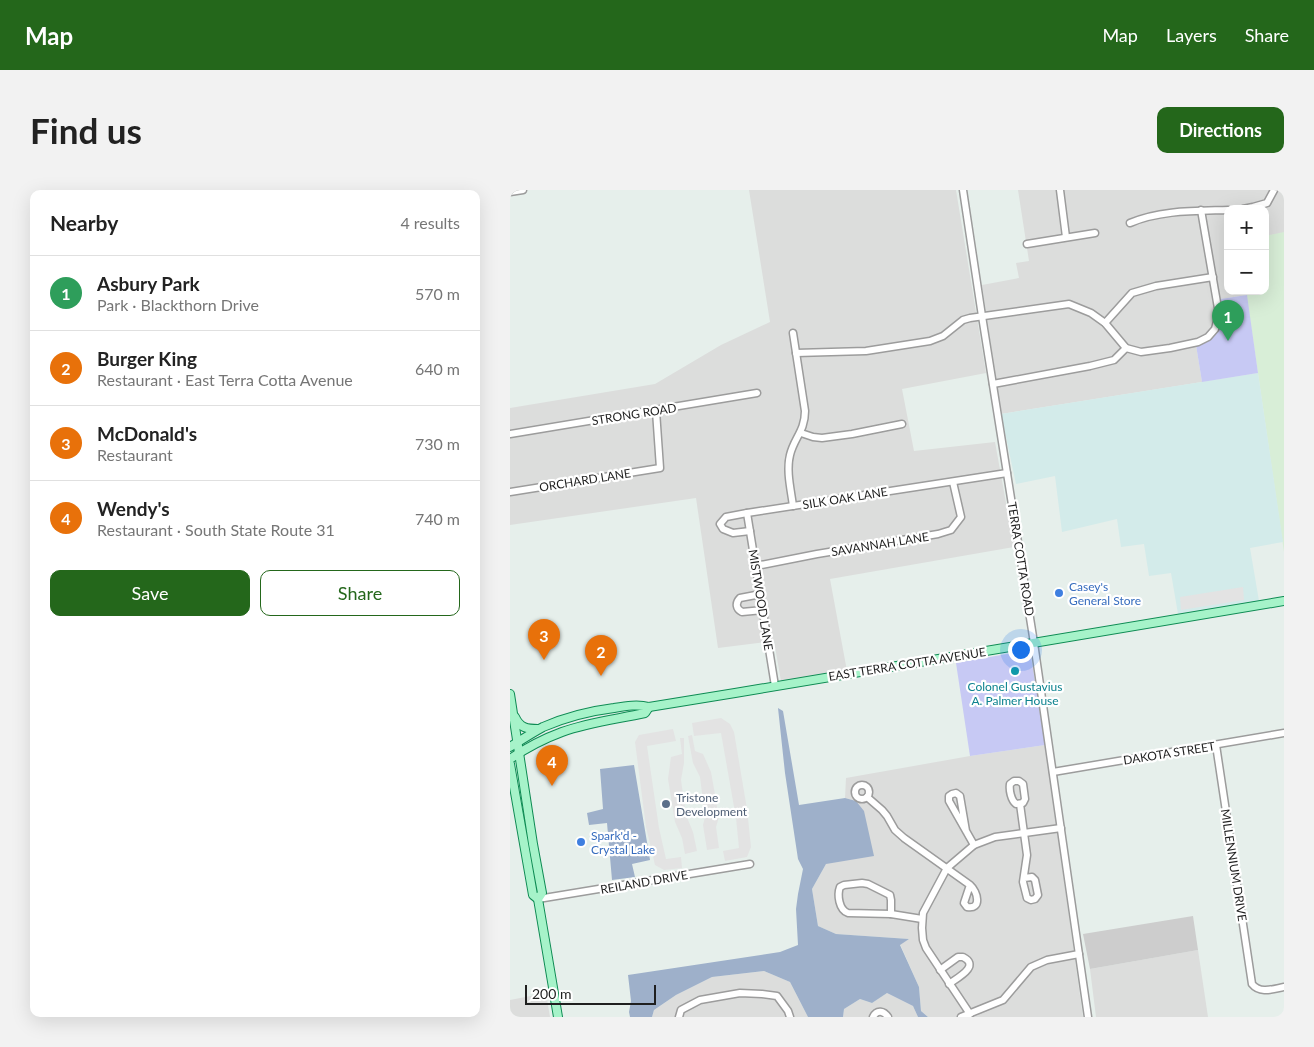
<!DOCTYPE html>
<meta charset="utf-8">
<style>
body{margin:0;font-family:Lato,sans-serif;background:#f2f2f2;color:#222}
.controls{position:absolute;right:15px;top:15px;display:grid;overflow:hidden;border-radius:10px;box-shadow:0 5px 20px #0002}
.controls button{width:45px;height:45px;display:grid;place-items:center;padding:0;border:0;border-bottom:1px solid #e0e0e0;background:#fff;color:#222;font:25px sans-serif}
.scale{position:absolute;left:15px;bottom:12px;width:131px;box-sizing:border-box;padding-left:5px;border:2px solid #1f1f1f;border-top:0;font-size:14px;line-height:18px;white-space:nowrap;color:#1f1f1f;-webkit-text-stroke:4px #fff;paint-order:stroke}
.you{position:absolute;left:510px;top:459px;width:18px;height:18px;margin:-12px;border:4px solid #fff;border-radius:50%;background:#1a73e8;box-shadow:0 0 0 8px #1a73e833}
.badge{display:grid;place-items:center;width:32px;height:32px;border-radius:50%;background:#24671b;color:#fff;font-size:16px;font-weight:700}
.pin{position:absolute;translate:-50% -41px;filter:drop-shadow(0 1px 2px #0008)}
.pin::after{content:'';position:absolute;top:26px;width:18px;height:15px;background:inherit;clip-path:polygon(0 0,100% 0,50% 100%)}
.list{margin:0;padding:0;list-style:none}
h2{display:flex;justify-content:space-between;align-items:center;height:65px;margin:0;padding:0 20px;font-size:21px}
h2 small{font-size:16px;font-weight:400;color:#767676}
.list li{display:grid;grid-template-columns:32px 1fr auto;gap:15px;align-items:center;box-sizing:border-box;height:75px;padding:0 20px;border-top:1px solid #e0e0e0}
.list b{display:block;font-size:19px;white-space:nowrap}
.list p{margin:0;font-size:16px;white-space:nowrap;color:#767676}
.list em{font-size:16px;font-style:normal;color:#767676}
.actions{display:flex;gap:10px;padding:15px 20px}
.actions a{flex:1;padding:11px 0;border:1px solid #24671b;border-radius:10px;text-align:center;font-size:18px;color:#24671b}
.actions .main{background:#24671b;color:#fff}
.map{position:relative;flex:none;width:774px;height:827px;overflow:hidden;border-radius:10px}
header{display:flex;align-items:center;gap:30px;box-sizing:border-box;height:70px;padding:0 25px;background:#24671b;color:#fff}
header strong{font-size:24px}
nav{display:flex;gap:28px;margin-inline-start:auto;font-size:18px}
.intro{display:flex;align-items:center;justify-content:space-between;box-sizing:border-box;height:120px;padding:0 30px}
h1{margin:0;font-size:35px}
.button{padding:12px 22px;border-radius:10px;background:#24671b;color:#fff;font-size:18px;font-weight:700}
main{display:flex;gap:30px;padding:0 30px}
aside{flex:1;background:#fff;border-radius:10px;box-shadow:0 5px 20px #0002}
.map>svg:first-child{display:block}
.residential{fill:#dcdddc}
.commercial{fill:#d8eed7}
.religious{fill:#cdcdcd}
.farmland{fill:#d3ebea}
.forest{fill:#9eb0ca}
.park{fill:#c7c9f4}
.parking{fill:#e3e3e3}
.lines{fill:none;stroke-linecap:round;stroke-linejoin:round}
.minor-casing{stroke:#9c9c9c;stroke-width:9}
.major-casing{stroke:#0e8b53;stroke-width:10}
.minor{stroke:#fff;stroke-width:6}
.major{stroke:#a6f3c9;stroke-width:8}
.shop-dot{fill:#3f7fe0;stroke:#fff;stroke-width:2}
.culture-dot{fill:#0f9aa8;stroke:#fff;stroke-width:2}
.service-dot{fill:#5c6f8a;stroke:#fff;stroke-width:2}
.labels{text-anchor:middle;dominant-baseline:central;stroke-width:4.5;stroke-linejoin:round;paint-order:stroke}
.street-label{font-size:12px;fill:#1f1f1f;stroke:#fff}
.shop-label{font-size:12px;fill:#366cbe;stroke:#fff;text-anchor:start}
.culture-label{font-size:12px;fill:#0d838f;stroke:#fff}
.service-label{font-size:12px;fill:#4e5e75;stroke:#fff;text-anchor:start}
</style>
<header>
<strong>Map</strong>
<nav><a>Map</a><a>Layers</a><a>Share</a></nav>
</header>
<div class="intro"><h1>Find us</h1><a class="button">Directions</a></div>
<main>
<aside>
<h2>Nearby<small>4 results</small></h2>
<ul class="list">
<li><span class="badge" style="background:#2e9e5b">1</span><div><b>Asbury Park</b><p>Park · Blackthorn Drive</p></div><em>570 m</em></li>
<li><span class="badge" style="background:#e8710a">2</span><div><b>Burger King</b><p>Restaurant · East Terra Cotta Avenue</p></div><em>640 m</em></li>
<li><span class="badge" style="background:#e8710a">3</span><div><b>McDonald's</b><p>Restaurant</p></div><em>730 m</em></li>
<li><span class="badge" style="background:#e8710a">4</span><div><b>Wendy's</b><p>Restaurant · South State Route 31</p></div><em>740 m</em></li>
</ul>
<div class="actions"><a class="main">Save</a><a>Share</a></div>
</aside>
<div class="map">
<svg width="774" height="827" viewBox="0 0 774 827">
<rect width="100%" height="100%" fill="#e6efeb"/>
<!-- residential -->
<g class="residential">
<path d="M239,0H446L476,183L392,199L404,261L485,252L504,357L320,389L337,481L271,491L264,451L208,458L186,308L0,335V218L145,194L211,155L260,132Z"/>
<path d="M508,0H774V43L755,46V19H718V101H736L737,105L710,109L711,120L706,139L686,155L692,192L491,224L472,95L509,88L506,73L519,71Z"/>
<path d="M535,555L573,827H418L411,821L409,797L390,754L399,749L326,744L308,736L302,699L316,674L346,611L335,608L336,588L460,566Z"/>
<path d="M688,760L698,827H586L580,779Z"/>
<path d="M254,781L280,792L298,827H142L144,820L166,805L202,787Z"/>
<path d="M36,803L40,827H0V810Z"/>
<path d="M377,803L403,816L408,827H333L334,819L350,809L362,813Z"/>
</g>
<!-- commercial -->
<path class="commercial" d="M774,42V362L736,101H755V46Z"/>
<!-- religious -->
<path class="religious" d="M683,726L688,760L580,779L573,744Z"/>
<!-- farmland -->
<path class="farmland" d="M748,183L773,352L740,358L749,411L668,424L661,383L639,386L634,354L611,357L607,329L552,342L545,286L506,294L491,224Z"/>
<!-- forest -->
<g class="forest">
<path d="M268,518L273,521L289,615L335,608L346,611L354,621L364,666L316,674L302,699L308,736L326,744L399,749L390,755L409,797L411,821L418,827H408L403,816L377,803L362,813L350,809L334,819L333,827H298L280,792L254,781L202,787L166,805L144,820L142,827H120L119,822L121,811L118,785L270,762L288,755L286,719L288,704L293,679L288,669L275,583Z"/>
<path d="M124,575L140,670L122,674L125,687L102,690L97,633L79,635L77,623L93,619L90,579Z"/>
</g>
<!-- park -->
<g class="park">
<path d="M737,105L748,183L692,192L686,155L699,148L711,120L710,109Z"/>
<path d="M520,460L535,555L460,566L446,473Z"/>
</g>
<!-- parking -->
<g class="parking">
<path d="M733,397L734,410L671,420L670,407Z"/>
<path d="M211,528L220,534L224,542L237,619L241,657L237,667L215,671L213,661L229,658L226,628L211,543L184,546L182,533Z"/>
<path d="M163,539L166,551L137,556L149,638L156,669L171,667L172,678L154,680L145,675L136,637L125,552L129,545Z"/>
<path d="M182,545L185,561L193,564L201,582L209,627L206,637L209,658L197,660L193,635L195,627L190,587L183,573L178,546Z"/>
<path d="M170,548H174V573L171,590L176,625L183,642L187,661L175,664L172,648L165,632L158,589L161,567L172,564Z"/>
</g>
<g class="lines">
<defs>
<g id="minor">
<path d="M453,0L472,126L524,453L578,827"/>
<path d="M550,0L556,47"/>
<path d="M0,2L13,0"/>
<path d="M733,19L743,17L757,13L764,0"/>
<path d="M620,33C650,20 685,21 718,20"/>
<path d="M517,54L585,43"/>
<path d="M595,133L622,103L646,96L703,87"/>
<path d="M283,143L295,221C295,241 284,248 280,265C276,281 281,300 283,316"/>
<path d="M286,163L356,161L420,151L433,146L453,130L460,128L559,114L581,123L595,133L616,158L631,162L660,158L688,152L698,147L705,139L709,124L691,20"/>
<path d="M483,194L580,176L604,170L616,158"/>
<path d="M291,243L303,247L312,248L342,244L392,234"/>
<path d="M0,244L247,203"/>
<path d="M0,302L150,278L146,221"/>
<path d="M237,323L265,496"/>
<path d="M240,341L223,343L213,339L210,334L216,327L237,323L497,283"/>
<path d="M246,376L307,364L428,344L441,340L451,327L443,292"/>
<path d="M251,404L230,408C225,413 226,419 232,422L253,420"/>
<path d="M706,555L742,794C750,804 763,799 774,797"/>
<path d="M543,582L774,543"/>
<path d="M504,591H509L513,594L515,609L513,613L506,614C501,610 499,600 500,594Z"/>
<circle cx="352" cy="602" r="7"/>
<path d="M357,607L372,620L377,626L385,640L394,648L460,695C468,702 472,720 457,717L454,713L460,695"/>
<path d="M510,614L517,665L513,692L517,708L521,710L525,709L528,705L525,690L522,687L514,688"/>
<path d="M456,641L450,606L446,603L442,604L439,606V611L464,655"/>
<path d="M352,693L358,694L380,705L381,710V724L338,723C329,720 327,705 330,697L334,695Z"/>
<path d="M28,709L240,674"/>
<path d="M381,724L412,729"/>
<path d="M430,780L448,767H453C471,776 447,788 439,794"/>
<path d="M460,824L416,758L413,750L412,738L413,723L437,678L464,655L485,647L551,638"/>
<path d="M169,827L171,820L190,810L230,803L252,804L267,806L278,821L280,827"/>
<path d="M363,827C367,819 374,821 378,827"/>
<path d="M451,827L493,810L521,777L537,770L569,764"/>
</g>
<g id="major">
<path d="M0,504L23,654L32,703L28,709L48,827"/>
<path d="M5,527C10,538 17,539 28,539"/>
<path d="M0,557C11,550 22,543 33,537C56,527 80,521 104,518C116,516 128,514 139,517L225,503L774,411"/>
<path d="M0,569C16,558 33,549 52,542C79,532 108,529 135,523L139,517"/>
<path d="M0,574L23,705L28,709"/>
</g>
</defs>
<!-- minor casing -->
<use href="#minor" class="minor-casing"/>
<!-- major casing -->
<use href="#major" class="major-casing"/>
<!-- minor -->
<use href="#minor" class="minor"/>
<!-- major -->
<use href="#major" class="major"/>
</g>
<!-- markers -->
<g class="shop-dot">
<circle cx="549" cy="403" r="5"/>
<circle cx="71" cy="652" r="5"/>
</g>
<circle class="culture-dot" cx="505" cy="481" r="5"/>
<circle class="service-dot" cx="156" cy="614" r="5"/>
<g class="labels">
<!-- street labels -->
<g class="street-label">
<text transform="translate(124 224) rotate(-9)">STRONG ROAD</text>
<text transform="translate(75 290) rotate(-9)">ORCHARD LANE</text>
<text transform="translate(335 308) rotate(-9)">SILK OAK LANE</text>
<text transform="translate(370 354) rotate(-9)">SAVANNAH LANE</text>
<text transform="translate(511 369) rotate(81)">TERRA COTTA ROAD</text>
<text transform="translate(251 410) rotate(81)">MISTWOOD LANE</text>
<text transform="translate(397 474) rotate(-9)">EAST TERRA COTTA AVENUE</text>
<text transform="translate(659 563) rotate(-9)">DAKOTA STREET</text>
<text transform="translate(724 675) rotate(81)">MILLENNIUM DRIVE</text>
<text transform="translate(134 692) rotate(-10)">REILAND DRIVE</text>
</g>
<!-- shop labels -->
<g class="shop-label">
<text x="559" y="396">Casey's<tspan x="559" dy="14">General Store</tspan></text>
<text x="81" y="645">Spark'd -<tspan x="81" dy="14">Crystal Lake</tspan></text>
</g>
<!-- culture labels -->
<g class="culture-label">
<text x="505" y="496">Colonel Gustavius<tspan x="505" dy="14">A. Palmer House</tspan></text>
</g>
<!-- service labels -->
<g class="service-label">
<text x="166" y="607">Tristone<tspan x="166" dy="14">Development</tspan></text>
</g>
</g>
</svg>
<div class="controls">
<button>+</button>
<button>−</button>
</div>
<div class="scale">200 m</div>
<div class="you"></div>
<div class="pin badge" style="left:718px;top:151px;background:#2e9e5b">1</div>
<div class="pin badge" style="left:91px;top:486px;background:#e8710a">2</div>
<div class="pin badge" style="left:34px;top:470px;background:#e8710a">3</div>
<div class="pin badge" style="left:42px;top:596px;background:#e8710a">4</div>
</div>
</main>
